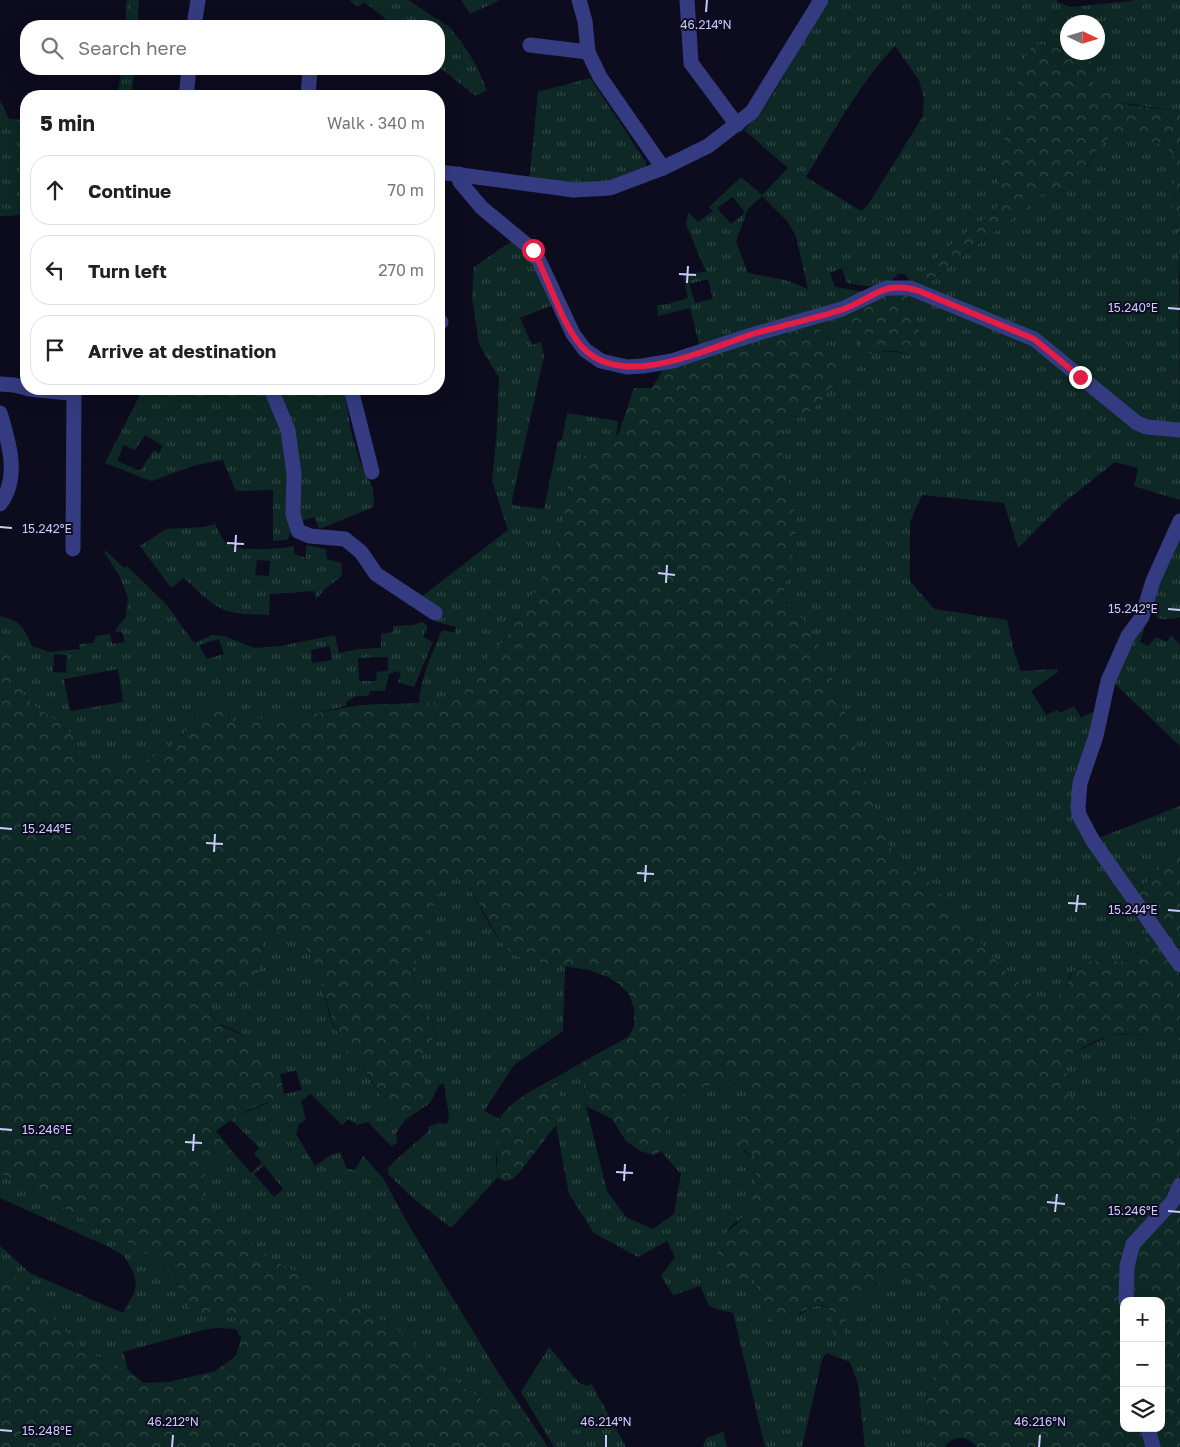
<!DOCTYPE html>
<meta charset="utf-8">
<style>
body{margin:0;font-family:"Golos Text",sans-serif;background:#f6f6f6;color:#202124}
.controls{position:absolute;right:15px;bottom:15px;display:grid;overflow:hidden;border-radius:10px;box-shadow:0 5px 20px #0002}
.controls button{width:45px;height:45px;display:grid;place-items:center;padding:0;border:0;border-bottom:1px solid #e0e0e0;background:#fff;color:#202124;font:25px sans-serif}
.compass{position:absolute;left:1060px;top:15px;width:45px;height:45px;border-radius:50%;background:#fff;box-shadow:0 5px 20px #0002;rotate:94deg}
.stop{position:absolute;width:15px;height:15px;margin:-11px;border:4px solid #e11d48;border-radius:50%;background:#fff}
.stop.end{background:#e11d48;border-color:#fff;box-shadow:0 1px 5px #0008}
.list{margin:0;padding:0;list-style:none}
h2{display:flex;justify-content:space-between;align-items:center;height:65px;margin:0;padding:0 20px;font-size:21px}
h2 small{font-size:16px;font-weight:400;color:#757577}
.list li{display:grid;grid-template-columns:32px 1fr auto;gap:15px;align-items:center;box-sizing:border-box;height:70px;margin:0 10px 10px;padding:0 10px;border:1px solid #e0e0e0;border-radius:20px}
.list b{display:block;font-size:19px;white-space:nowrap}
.list em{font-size:16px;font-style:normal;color:#757577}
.icon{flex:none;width:28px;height:28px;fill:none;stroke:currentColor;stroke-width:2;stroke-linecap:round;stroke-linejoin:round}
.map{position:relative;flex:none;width:1180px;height:1447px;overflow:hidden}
.search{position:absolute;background:#fff;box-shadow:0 5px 20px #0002;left:20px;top:20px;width:425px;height:55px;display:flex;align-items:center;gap:12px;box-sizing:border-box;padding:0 18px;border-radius:20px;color:#757577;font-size:19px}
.panel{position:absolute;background:#fff;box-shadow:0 5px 20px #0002;left:20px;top:90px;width:425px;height:305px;border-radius:20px}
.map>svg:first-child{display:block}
.grass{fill:url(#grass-tufts);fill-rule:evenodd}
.forest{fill:url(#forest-crowns)}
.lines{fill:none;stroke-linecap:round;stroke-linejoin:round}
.street{stroke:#353b80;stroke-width:15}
.route{stroke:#e11d48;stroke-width:6}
.ticks{fill:none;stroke:#c9c9ff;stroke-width:2}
.ticks-label{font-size:12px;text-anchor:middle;fill:#c9c9ff;stroke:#0d0c1f;stroke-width:4;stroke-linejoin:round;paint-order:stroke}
</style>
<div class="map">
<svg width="1180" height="1447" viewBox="0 0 1180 1447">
<defs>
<pattern id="grass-tufts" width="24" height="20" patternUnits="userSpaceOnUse" patternTransform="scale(1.25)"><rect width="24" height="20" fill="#0e2925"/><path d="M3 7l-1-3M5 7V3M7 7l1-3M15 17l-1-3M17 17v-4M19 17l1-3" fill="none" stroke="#304746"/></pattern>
<pattern id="forest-crowns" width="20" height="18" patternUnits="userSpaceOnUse" patternTransform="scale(1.25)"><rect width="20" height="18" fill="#0e2925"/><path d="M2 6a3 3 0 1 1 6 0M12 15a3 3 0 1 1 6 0" fill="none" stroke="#304746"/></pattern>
</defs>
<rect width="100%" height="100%" fill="#0d0c1f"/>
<!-- grass -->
<g class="grass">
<path d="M127,0H139L137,26H125Z"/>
<path d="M349,0H408L449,27L461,41L476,65L487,90L476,96L439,67V26H395L364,2L357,7Z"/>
<path d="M461,0H500L470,14Z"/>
<path d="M830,0H1057V2L1071,7L1132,1L1133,0H1180V112L1119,102L1113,100L1112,89L1106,83L1099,87L1094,86L1091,77L1090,59L1079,53L1098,52V22H1068L1067,49L1038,44L1024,59L1011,107L1002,155L999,182V199L996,210C967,232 935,255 914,284L904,274H898C884,292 867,286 847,283L842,268L830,273L835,287L866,292L857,298L700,348L690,308L658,316L657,305L668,304L688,298L683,274L706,272L686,224L688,212L698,222L713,211L709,207L741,177L762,195L788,168L744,130C771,104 786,71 804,39C812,26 822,13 830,0ZM895,46L919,80L924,98L923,116L868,205L861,211L806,177C832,134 861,81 895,46ZM762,196L787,221L796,236L808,289L785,280L748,273L736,241L748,209ZM733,197L745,213L731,224L717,208ZM708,279L713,299L695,303L689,284Z"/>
<path d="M121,69H135L131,96H110L118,94Z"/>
<path d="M590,78L646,162V170L600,184L529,182L538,92Z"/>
<path d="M0,101L9,119L26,120V215L0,216Z"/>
<path d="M1117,135L1157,143L1171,151L1176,163L1173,204L1179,243L1180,427L1148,424L1067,362L923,289L934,278L1043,195L1063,190L1088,166L1097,150L1106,140Z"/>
<path d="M512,241L525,250L553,305L520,318L532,345L541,342L544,356L511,505L544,509L558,441L562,440L567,413L618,421L616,436L608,445L599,451L588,454L569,479L562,532L553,559L506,638L447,702L419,703C421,677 432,653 442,630L455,633L456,627L437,622L416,601L508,530L492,481L497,430L499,378L479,344L472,298L474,267Z"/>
<path d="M907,293L1034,342L1138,428L1180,434V500L1134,486L1138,468L1115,462L1062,504L1018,548L1004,503L922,495L910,522V581L934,609L1007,620L1013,648L1021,671L1057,669L1058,672L1031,691L1046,715L1057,710L1060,713L1074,706L1081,718L1097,710L1074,802L1150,931L1142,947L1131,959L1117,962L1094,960L1070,974L1065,992L1041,1004L1002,968L932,884L901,861L889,846L879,824L851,732L807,624L787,604L783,597L796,517L779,438L783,426L794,418L809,413L838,378C834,350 833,343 811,323L844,312L870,354C884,351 894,350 907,355L922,337L914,320Z"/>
<path d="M143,389H267L286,438L290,535L287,540L273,541V490L236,491L223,460L196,465L151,481L105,463ZM145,435L163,446L159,453L154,450L140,471L117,461L124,445L135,450Z"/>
<path d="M273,389H344L351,431L359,459L373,489L374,507L319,529L314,517L295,523L294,500Z"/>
<path d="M215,524C218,530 222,540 227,544C238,552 282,549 294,546V554L306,558V545L326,549L327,559L341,563L342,576L326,588L316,599L314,591L270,594L269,615C255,614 235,615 222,609C207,601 196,589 184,578L171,588L140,546L166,529L204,527ZM257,560L270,561L269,576L255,575Z"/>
<path d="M1180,531V617C1163,621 1152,622 1152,601Z"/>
<path d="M105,550L124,568L127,566L166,604L194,643L212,635L224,636L254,648L281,646L335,635L339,653L359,649L381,648V634L393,632V626L413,625L422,622L428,626L423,637L433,642L414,687L398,682L401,673L397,671L389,674L385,691H370L368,696H356L347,701L346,706L306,715L257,719L236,724L233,721L222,700L207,707L197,720L166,751L139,762L108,765L88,763L82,761L77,755L74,739L58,722L36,707L25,696L13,671L7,644L0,643V616C22,622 23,626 32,646L49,652L80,649L79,644L93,643L96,636L110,634L112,644L125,642L122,632H116V629L126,617L128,597L119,575L105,553ZM219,639L224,654L207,659L199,645ZM330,646L332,660L312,663L311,650ZM54,654L67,655L66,673L53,672ZM388,657V671L377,672L376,681H359L358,658ZM118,669L123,702L70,711L64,679Z"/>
<path d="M1145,625L1140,642L1148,646L1156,637L1167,642L1171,635L1180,645V746L1113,682L1135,636Z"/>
<path d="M1180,806C1180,815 1180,833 1180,841C1176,856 1145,883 1134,894L1096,839Z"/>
<path d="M449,875L458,876L466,882C474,896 500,948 512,953C527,961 548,963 565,965L563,1031L514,1065L484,1111L499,1119L496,1162L498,1177L451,1228L414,1199L388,1174V1167L429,1131L428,1127L440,1123L447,1124L449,1117L444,1084L439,1085L430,1103L421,1109L425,1098L421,1056L436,1033L434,1025L425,1010L414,985L412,974L443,880Z"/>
<path d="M287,931C326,954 318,993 335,1028C341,1039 350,1049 358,1060C372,1081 384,1104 405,1120L396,1133L397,1143L391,1146L368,1122L357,1125L349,1119L342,1125L311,1094L301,1101L306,1120L299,1124L296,1134L315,1166L329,1156L340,1152L347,1169L355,1170L363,1156L383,1178L408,1224L497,1371L548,1447H532L514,1423L446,1374L408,1338L390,1325L343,1300L312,1280L269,1258L204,1201C196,1173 211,1165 232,1151L251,1173L262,1163L254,1153L260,1148L230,1119L273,1101L285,1099L284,1094L302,1090L296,1070C288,1072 278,1077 270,1072C259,1067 257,1045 246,1037C230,1024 211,1030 210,1002L217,993C263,992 257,972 265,936ZM264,1165L283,1189L274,1197L254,1174Z"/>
<path d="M1132,1034L1164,1036L1180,1040V1128L1168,1132L1082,1102L1065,1093L1067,1056L1111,1035Z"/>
<path d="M581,1063L586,1106L607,1191L626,1217L653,1229L674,1214L681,1174L661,1151C664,1140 671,1107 677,1100C686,1089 734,1078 747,1084C752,1087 754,1092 756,1097L753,1103L740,1119L744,1152L754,1156C758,1169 755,1199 749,1211C744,1219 733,1222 728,1230C724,1237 721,1255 719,1264L737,1278L753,1279L764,1304L800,1315C811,1307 816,1303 829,1308L832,1316L833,1336L842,1340L846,1318L850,1309L877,1284L894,1272L907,1269C922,1278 943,1297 945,1315C947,1333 940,1355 935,1372C932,1381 928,1392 926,1401C924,1417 930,1431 924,1447H865L858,1384L850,1362L826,1353L822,1360L802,1447H765L733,1313L720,1310L709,1306L700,1286L673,1295L661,1276L675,1257L667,1241L638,1257L594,1233L569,1194L556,1125L560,1106L557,1077Z"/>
<path d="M0,1173L130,1244L158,1261L168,1269L180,1289L211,1318L236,1317L239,1319L242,1335L240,1337L236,1329L216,1328L203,1330L123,1352L128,1370L85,1351L54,1320L27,1284L0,1269V1246L30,1273L123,1313L135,1291L136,1283L134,1273L124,1256L109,1247L0,1198Z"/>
<path d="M549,1347L579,1383L588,1386L591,1383L626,1447H554L521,1392Z"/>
<path d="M723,1432L727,1447H703L706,1438Z"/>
</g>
<!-- forest -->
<g class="forest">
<path d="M1038,44L1067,49L1068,52L1079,53L1090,59C1093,69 1091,77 1094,86L1099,87L1106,83C1114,87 1113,92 1113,100L1130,105L1180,112V280L1179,243L1173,204L1176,163L1171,152L1157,143L1117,135L1106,140L1097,150L1079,179L1063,190L1043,195L934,278L923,289L914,284C935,255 968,231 996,210L999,199V182L1002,155L1011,107L1024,59L1031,48Z"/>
<path d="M887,292L907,293L914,320L922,337L919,347L915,354C905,356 904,352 895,351C887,350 879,352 871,354C854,342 850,331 844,312Z"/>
<path d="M811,323C833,343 834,350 839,378C830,390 822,402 811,411C796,423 788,413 779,437L796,517L794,550L783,596L787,604L807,624L816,639L845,712L879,824L889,846L901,861L932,884L1002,968L1041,1003L1065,992C1073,964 1080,959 1110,961C1116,962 1124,962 1129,959C1139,955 1145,940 1150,931L1180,975V1040C1162,1036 1126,1030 1109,1036C1095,1040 1080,1049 1067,1057L1066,1093L1082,1102L1168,1132L1180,1128V1173L1176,1186L1135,1234L1123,1252L1121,1303L1124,1334V1428H1143L1148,1447H977C969,1436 952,1434 945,1447H924C930,1431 924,1417 926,1401C928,1392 932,1381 935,1372C940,1355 947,1333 945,1315C943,1297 922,1278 907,1269L894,1272L877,1284L850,1309L846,1318L842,1341L836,1342C830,1332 833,1319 829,1308C827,1307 824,1305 822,1305C806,1303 789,1328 768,1321L760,1312L764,1304L753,1279L737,1278L718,1264C715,1228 729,1236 747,1213C755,1203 758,1168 754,1156C737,1149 730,1134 742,1117C747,1110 752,1105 756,1097C754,1092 752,1087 747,1085C734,1078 686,1089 677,1100C670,1108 664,1140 661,1151L654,1155L640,1151L626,1141L612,1119L586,1106L581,1063L628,1037L634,1027V1009L629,994L619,984L608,977L589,970L526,960L511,953L502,944L466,882C457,876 452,874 443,880L412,974L414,985L425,1009L434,1025L436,1034L421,1056L425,1098L421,1109L405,1120L389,1107L359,1061L351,1060C343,1044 334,1028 329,1010C319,979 318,950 287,931L265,936C256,974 265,992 217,994L210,1002C210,1009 211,1016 216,1021C225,1031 241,1031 250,1041C263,1055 257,1070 280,1074L285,1099C260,1102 235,1115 216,1131L232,1151C211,1165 196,1173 204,1201L269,1258L312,1280L343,1300L390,1325L408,1338L446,1374L514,1423L532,1447H0V1269L27,1284L54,1320L85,1351L128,1370L143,1383L169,1382L215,1371L236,1356L242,1335L239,1319L236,1317L211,1318L192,1313L168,1269L158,1261L130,1244L0,1173V643L7,644L13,671L25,696L36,707L67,728L74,739L77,755L82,761L88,763L108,765L139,762L166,751L197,720L215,698L219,697C227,704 228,717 236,724L257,719L306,715L360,705L447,702L506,638L553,559L562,532L569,479L577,459L588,454L599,451L608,445L619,433L634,388H652L663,370Z"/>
<path d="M1180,841V958L1134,894C1151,878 1168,862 1180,841Z"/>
<path d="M557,1077L560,1106L556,1125L519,1173L512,1179L504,1181L498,1177C497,1167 496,1125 500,1118C509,1101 540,1086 557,1077Z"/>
<path d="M1180,1196V1447H1158L1153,1428H1161V1301H1130L1134,1257L1141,1241Z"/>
</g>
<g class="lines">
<!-- street -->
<g class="street">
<path d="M579,0L585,21L588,52L600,77L663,168"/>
<path d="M687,0L691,63L737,125"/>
<path d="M194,26L198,0"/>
<path d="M530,45L588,52"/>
<path d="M186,96L189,69"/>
<path d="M308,96L310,69"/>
<path d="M439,172L574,190L610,188L663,168L708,146L752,112L821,0"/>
<path d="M459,174L460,182L482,208L533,250L541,265L573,334L585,350L601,361L627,367L643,366L672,361L755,334L842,309L886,288H910L1034,339L1137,423L1147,427L1180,430"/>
<path d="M439,322H441"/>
<path d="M0,384L14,385L26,388"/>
<path d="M29,389L69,393L77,389"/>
<path d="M271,389L288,430L294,474L293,514L298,531L310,536L345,539L361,552L376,574L435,613"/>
<path d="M351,389L372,472"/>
<path d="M0,413C9,442 20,478 0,504"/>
<path d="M1180,521L1153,581L1142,617L1128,636L1108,681L1096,736L1080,783L1078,807L1079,815L1093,841L1180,965"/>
<path d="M73,549L74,390"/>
<path d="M1126,1301L1127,1266L1133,1244L1173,1201L1180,1185"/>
<path d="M1148,1428L1153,1447"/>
</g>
</g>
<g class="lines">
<!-- route -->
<path class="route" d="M533,250C549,279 563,330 586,351C629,389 710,347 756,333C784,325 813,319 841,310C871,300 883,279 919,291L1034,339L1080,377"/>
</g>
<!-- ticks -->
<path class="ticks" d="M706,12L707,0M679,274L696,275M687,283L688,266M1168,308L1180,309M0,527L12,528M227,543L244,544M235,552L236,535M658,573L675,575M666,583L667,565M1168,609L1180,610M0,828L12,829M206,843L223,844M214,852L215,834M637,873L654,874M645,882L646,865M1068,903L1086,904M1168,910L1180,911M1076,912L1078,895M0,1129L12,1130M185,1142L202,1143M193,1151L194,1134M616,1172L633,1173M624,1181L625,1164M1047,1202L1065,1204M1168,1211L1180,1212M1055,1212L1057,1194M0,1430L12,1431M172,1447L173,1435M606,1447V1435M1039,1447L1040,1435"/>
<g class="ticks-label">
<text x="706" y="29">46.214°N</text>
<text x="1133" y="312">15.240°E</text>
<text x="47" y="533">15.242°E</text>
<text x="1133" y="613">15.242°E</text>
<text x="47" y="833">15.244°E</text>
<text x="1133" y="914">15.244°E</text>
<text x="47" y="1134">15.246°E</text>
<text x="1133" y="1215">15.246°E</text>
<text x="173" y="1426">46.212°N</text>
<text x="606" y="1426">46.214°N</text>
<text x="1040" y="1426">46.216°N</text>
<text x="47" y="1435">15.248°E</text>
</g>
</svg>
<div class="controls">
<button>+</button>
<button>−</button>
<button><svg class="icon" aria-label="layers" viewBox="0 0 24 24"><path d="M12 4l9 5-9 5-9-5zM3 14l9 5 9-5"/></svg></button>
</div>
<svg class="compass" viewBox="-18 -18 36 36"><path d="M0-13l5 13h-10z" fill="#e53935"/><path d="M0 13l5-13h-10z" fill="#757577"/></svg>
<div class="stop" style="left:533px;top:250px"></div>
<div class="stop end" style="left:1080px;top:377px"></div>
<div class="search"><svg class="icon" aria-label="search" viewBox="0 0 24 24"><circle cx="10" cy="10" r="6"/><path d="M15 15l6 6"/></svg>Search here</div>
<section class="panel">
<h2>5 min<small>Walk · 340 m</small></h2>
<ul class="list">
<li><svg class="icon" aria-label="ahead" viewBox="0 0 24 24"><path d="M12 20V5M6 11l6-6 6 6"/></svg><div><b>Continue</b></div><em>70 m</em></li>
<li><svg class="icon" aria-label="left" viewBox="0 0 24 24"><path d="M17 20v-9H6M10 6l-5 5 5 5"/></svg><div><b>Turn left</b></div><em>270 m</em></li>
<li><svg class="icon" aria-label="arrive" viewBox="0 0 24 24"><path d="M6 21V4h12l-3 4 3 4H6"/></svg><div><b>Arrive at destination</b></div></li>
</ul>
</section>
</div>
